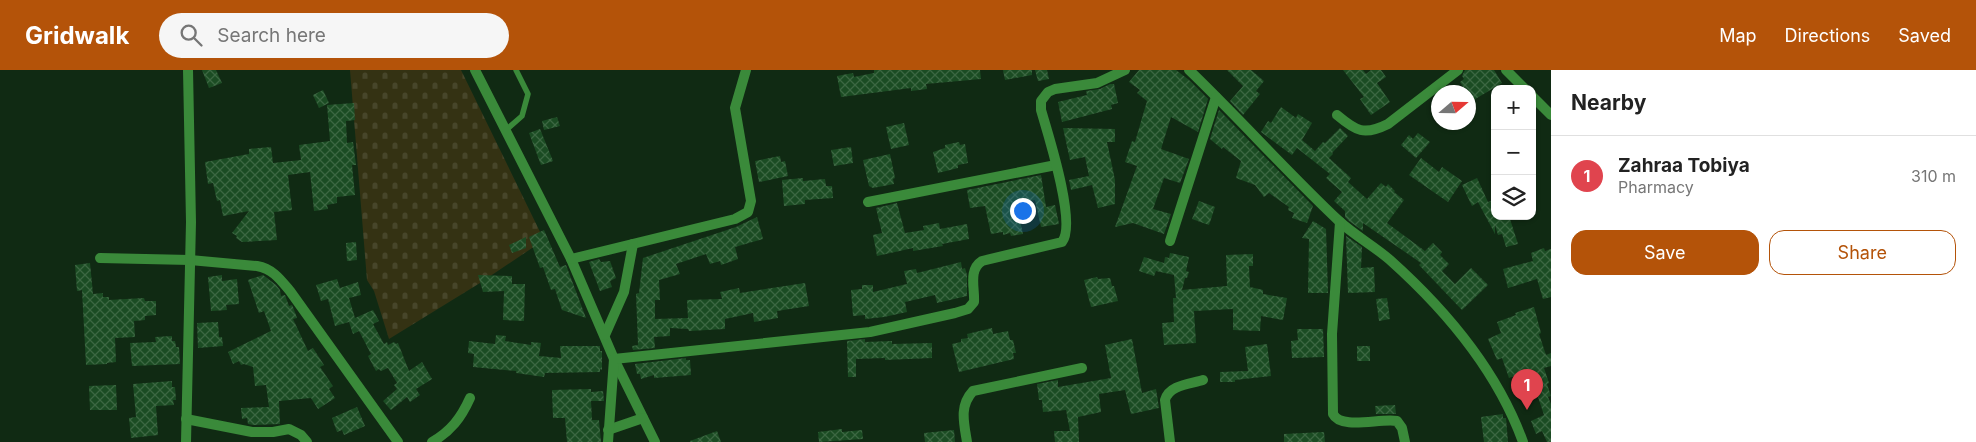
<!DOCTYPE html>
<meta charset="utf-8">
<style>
body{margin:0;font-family:Inter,sans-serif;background:#f6f6f6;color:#222}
.controls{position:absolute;right:15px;top:15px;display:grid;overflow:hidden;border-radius:10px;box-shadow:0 1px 4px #0004}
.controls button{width:45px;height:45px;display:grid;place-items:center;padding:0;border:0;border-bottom:1px solid #e0e0e0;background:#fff;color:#222;font:25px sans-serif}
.compass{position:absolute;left:1431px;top:15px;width:45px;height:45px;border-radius:50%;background:#fff;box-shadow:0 1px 4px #0004;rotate:70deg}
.you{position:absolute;left:1022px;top:140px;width:18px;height:18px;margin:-12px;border:4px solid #fff;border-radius:50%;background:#1a73e8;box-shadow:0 0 0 8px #1a73e833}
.badge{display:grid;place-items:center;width:32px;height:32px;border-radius:50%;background:#b45309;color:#fff;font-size:16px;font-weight:700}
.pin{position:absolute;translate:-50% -41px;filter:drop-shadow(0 1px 2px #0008)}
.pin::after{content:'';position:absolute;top:26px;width:18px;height:15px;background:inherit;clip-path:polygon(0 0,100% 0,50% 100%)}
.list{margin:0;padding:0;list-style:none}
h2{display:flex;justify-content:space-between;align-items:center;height:65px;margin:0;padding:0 20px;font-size:21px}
h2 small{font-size:16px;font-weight:400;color:#767676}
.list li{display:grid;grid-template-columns:32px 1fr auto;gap:15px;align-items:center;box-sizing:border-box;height:80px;padding:0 20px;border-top:1px solid #e0e0e0}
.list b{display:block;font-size:19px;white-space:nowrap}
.list p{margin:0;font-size:16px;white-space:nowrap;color:#767676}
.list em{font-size:16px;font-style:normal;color:#767676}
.actions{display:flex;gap:10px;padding:15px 20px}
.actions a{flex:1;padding:11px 0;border:1px solid #b45309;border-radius:15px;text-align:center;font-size:18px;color:#b45309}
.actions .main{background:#b45309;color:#fff}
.icon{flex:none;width:28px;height:28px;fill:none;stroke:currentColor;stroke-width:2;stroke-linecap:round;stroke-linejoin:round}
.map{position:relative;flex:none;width:1551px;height:372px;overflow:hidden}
header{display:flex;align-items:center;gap:30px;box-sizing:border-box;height:70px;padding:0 25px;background:#b45309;color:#fff}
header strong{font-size:24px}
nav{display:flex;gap:28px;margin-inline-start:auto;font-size:18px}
.search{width:350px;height:45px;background:#f6f6f6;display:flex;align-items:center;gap:12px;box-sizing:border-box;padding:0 18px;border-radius:28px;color:#767676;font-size:19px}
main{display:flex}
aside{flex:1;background:#fff}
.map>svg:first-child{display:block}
.cemetery{fill:url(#cemetery-stones)}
.building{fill:url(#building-cross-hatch)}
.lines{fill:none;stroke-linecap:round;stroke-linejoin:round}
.service{stroke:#3a8a3a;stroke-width:5.5}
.minor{stroke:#3a8a3a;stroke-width:10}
</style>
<header>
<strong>Gridwalk</strong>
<div class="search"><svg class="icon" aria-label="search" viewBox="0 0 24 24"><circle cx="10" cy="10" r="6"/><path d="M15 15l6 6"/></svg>Search here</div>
<nav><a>Map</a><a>Directions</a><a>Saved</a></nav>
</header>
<main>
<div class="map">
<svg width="1551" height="372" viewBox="0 0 1551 372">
<defs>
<pattern id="cemetery-stones" width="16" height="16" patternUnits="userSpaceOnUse" patternTransform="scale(1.25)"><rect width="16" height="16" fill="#343213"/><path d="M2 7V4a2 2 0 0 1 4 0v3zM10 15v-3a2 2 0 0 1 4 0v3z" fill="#47462a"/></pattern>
<pattern id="building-cross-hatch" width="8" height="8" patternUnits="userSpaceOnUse" patternTransform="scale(1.25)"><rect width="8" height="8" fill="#1b4c23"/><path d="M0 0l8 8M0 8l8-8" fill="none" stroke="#3c6742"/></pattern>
</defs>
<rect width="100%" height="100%" fill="#102a13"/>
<!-- cemetery -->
<path class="cemetery" d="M350,0H461L544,170L480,213L389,269L374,221L367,210Z"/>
<!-- building -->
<g class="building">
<path d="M202,0H216L222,13L209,18Z"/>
<path d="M874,0H980L981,9L926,14L927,19L911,21V18L841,27L837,6L853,3L854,7L874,3Z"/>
<path d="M1003,0H1032V5L1005,10Z"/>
<path d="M1035,0H1047L1049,9L1038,11Z"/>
<path d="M1139,0H1176L1189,10L1208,29L1198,62L1171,47L1161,79L1189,89L1180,113L1164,108L1153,139L1171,144L1164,164L1133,153L1115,157L1137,96L1125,92L1132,71L1135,72L1147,31L1137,23L1140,20L1129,12Z"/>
<path d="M1227,0H1251L1264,11L1256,21L1260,24L1243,45L1230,31L1243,16Z"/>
<path d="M1343,0H1363L1366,4L1371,0H1381L1386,7L1377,13L1390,32L1371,45L1360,29L1364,27Z"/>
<path d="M1465,0H1494L1502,13L1472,31L1460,12L1464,9L1462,6Z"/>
<path d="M1110,14H1114L1118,33L1111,35L1112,39L1062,52L1058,32L1087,25L1086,21L1100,19Z"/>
<path d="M323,20L329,33L319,38L313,25Z"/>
<path d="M354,33L355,50L346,51L347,73L353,72L356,95H352L355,125L337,127V133L327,135L328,139L314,141L310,102L288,105L292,140L274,142L277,170L242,172L236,168L237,166L232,163L249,141L223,146L220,130L217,131L213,113L208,114L205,92L249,84V79L271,77L273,93L301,90L299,75L330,71L327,35Z"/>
<path d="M1281,37L1296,48L1298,44L1312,53L1302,70L1315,81L1323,72L1325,73L1340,58L1348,66L1332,83L1333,84L1329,88L1351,108L1348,112L1367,129L1381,113L1386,117L1388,114L1395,121L1394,122L1404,130L1387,153L1425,181L1433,173L1442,182L1440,185L1449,194L1442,201L1455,214L1471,198L1488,215L1462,240L1419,195L1421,193L1363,153V161L1349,151L1345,147V141L1334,131L1342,122L1326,108L1330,104L1297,78L1292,85L1261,62L1268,51L1271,53Z"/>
<path d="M1219,40L1313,136L1307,153L1292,148L1294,143L1288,140L1289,137L1269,123L1264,127L1255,115L1236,108L1241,91L1223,77L1222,79L1210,69Z"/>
<path d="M557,47L560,56L544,60L542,51Z"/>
<path d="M904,53L909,75L891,79L886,57Z"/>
<path d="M1063,58L1115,59V72H1107L1115,110V134L1098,138L1092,115L1071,120L1069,110L1089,106L1085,87L1070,90Z"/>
<path d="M540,59L553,91L541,95L529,63Z"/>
<path d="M1418,63L1430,72L1416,88L1401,75L1409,65L1413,69Z"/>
<path d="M959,72L960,75L965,74L968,93L958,95V98L938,103L933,82L945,78V75Z"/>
<path d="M851,77L853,93L834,96L831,80Z"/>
<path d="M890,84L895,108L893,109L894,114L873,118L869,116L863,90Z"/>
<path d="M780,86L781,92L785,91L788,106L759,112L755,91Z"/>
<path d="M1421,88L1439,102L1442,97L1462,111L1448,132L1409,105Z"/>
<path d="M1041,105L1046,137L1055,135L1059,154L1041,157L1035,130L1016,133L1023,164L1011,166L1010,163L1003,165V162L991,164L985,136L970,138L967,120Z"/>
<path d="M803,108V111L825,109L826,116H832L833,128L805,130V134L784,136L782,110Z"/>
<path d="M1477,108L1488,132L1495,129V146H1509L1518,174L1506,177L1502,164L1498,165L1495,155V164L1478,132L1472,136L1462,115Z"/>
<path d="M1199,131L1215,137L1209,155L1192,149Z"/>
<path d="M897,133L905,163L924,160L923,156L939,153L940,159L967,154L969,169L942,174L943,176L913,181V178L877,186L873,165L882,163L876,138Z"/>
<path d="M757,147L763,169L735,177L738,189L721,195L720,191L710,194L706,184L676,194L680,204L659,210L660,230H655V249L688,248L687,230L722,229L720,222L739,218L740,223L805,213L809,236L777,241L778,248L754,252L753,243L725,249V259L689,261L688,259L670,258V266L654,267L655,278L633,280L632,276L638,275L636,224L639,223L643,188L736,157Z"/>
<path d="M1313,151L1326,159L1328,223H1308L1309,169L1302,168Z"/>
<path d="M544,160L560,197L566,195L586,248L562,240L555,219L551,220L543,197L540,198L529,167Z"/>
<path d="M1346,166L1362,177L1361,198L1374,197L1375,222L1348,223Z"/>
<path d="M526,167V178L512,183L509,175Z"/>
<path d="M356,172L357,190L347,191L346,173Z"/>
<path d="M1544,178L1545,181L1551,179V227L1543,229L1537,209L1508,218L1503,199L1533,191L1531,183Z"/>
<path d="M1170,183L1189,187L1186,201L1189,202L1187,208H1185L1182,220L1227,216L1226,185L1253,184V196H1249L1250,217L1263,220V224L1287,228L1283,250L1261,246L1260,261L1233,260V239L1194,241L1196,273L1164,275L1162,253L1174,252L1173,228H1176L1174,205L1156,201L1154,206L1139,201L1144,187L1164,193L1165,187L1169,188Z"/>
<path d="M599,189L601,192L610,191L616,208L610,211L612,217L600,221L589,192Z"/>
<path d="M961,192L962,199L965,198L967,205V226L937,233L935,225L905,232L907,242L884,247L865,249V245L853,246L851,220L862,219V215H873V222L907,214L904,201L916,199L917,203Z"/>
<path d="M90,193L93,224L103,223V227H109V230L144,228L145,231H156V245L145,246V250L134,251L135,267L115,268L116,292L107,293V294L86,295L82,220L77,221L75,195Z"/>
<path d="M222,205V211L237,209L239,234L226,235L227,240L211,241L208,207Z"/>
<path d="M263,205L276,215L280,220L281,226L285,225L289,236L292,235L293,237L297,248L293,249L308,281L313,278L324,295L320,297L333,316L329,319L335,328L318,339L311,328L279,331L280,354L253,355L248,354L247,348L242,349L241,338L269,337L266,315L255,316L253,297L244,294L241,295L239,291L233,294L228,282L271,261L264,241L259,243L248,210Z"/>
<path d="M478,205L512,206V214H525L524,251L503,250L504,221L483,222Z"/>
<path d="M1097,207L1098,209L1110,208L1112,216H1114L1118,231L1091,237L1084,210Z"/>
<path d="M337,209L340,218L358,212L361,225L349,228L355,248L373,240L379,251L373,254L384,274L387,272L388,275L394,272L396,274L398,273L409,301L422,292L432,309L416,319L420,325L410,332L407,327L391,340L383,331L397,319L394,315L397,313L388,298L381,301L379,299L376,301L368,286L371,284L359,261L353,264L349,252L335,256L328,229L321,231L316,215Z"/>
<path d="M1387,228L1390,249L1379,251L1376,229Z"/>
<path d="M1534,237L1541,263L1539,264L1546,285L1551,283V296L1544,298L1549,313L1547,314L1551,326L1548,327L1551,334V372H1547L1542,361L1536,364L1531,351L1544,345L1538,327L1525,329L1517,305L1509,308L1502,288L1497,290L1488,269L1501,263L1497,252L1516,245L1515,243Z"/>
<path d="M218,252L219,267H222L223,276L198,278L197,253Z"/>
<path d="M992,258L993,264L1008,261L1010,270H1013L1016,283H1013L1014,289L959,302L952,274L961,272V269L968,268L967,264Z"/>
<path d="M1297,259H1323L1324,287L1292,288L1291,271L1298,270Z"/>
<path d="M496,265L506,266L505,271L531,275V272L541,273L539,286L561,288L560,276H600V281H602V300L600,299V302L545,303L544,307L516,303V301L473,297L474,284L468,283L469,271L495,274Z"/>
<path d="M172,266V271H175L176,277H179L180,294L132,296L130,273L156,272L155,267Z"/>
<path d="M865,269V272L892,271V274L932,273V288L885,290V288L856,289V307H848L847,271Z"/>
<path d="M1132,269L1142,323L1156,319L1159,338L1131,344L1125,320L1099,324L1101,342L1078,347L1079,372H1055L1054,361H1070L1066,340L1043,342L1042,330H1039L1037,314L1058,310V317L1111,308L1105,275Z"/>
<path d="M1267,274L1271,306L1235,310V312H1220V302L1248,301L1245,277Z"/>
<rect x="1357" y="276" width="13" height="15"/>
<path d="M686,288V290H690L691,305L654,308V305L641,309L640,304H637L635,294Z"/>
<path d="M172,311V317H175L176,330H173L174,335L156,336L158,365L131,368L129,348L136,347L133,314Z"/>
<path d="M116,315L117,340H90L89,316Z"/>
<path d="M591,319V322L603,321L604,331H591L592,350H599L601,372H567L565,348H553L552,320Z"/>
<path d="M1395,335L1396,344H1376L1375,336Z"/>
<path d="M357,337L365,356L344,365L342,360L337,362L332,348Z"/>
<path d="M1503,344V348H1506L1508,372H1484L1481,347Z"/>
<path d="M842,359V362L862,360L863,369L819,372L818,362Z"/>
<path d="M954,360L955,372H925L924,363Z"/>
<path d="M717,361L721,372H690V371Z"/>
<path d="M1324,362L1325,372H1284V364Z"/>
</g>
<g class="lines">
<!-- service -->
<path class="service" d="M506,60L522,46L528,24L516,0"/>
<!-- minor -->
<g class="minor">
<path d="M475,0L571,189L614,289L655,372"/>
<path d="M1189,0C1240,49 1287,102 1339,151C1354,165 1374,176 1390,190C1447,241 1497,300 1523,372"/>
<path d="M1506,0L1525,19"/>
<path d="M1532,26L1551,45"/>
<path d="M1337,45C1356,61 1364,66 1388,54L1458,0"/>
<path d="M868,132L1056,95"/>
<path d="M1340,152L1332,264L1333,344C1341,360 1380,348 1397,351L1402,358L1405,372"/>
<path d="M1170,171L1216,27"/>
<path d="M100,188L190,190L257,196C273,199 280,209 290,221L398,372"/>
<path d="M571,189L735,149L748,142L751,131L735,38L746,0"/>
<path d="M605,265L624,222L633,174"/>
<path d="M186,349L252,362H273L289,359L301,365L307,372"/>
<path d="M608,360L643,348"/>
<path d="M186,372L191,152L188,0"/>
<path d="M432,372C451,361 461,348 470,328"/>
<path d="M608,372L614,289L870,262L955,243L968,239L974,232C975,218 968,200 982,191L1062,172C1077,154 1048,64 1041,40V31L1048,22L1055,19L1097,13L1125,0"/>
<path d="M967,372C964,353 959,336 973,321L1082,298"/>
<path d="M1170,372L1165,330C1169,315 1190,314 1203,310"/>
</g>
</g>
</svg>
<div class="controls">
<button>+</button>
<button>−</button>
<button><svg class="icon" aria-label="layers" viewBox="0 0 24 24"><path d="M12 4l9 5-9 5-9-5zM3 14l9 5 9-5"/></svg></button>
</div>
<svg class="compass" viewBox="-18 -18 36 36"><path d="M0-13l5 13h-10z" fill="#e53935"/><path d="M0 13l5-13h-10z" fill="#767676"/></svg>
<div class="you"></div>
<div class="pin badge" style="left:1527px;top:340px;background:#e0444e">1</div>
</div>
<aside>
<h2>Nearby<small></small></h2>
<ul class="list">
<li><span class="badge" style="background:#e0444e">1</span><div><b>Zahraa Tobiya</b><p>Pharmacy</p></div><em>310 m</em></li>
</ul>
<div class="actions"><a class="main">Save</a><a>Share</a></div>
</aside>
</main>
